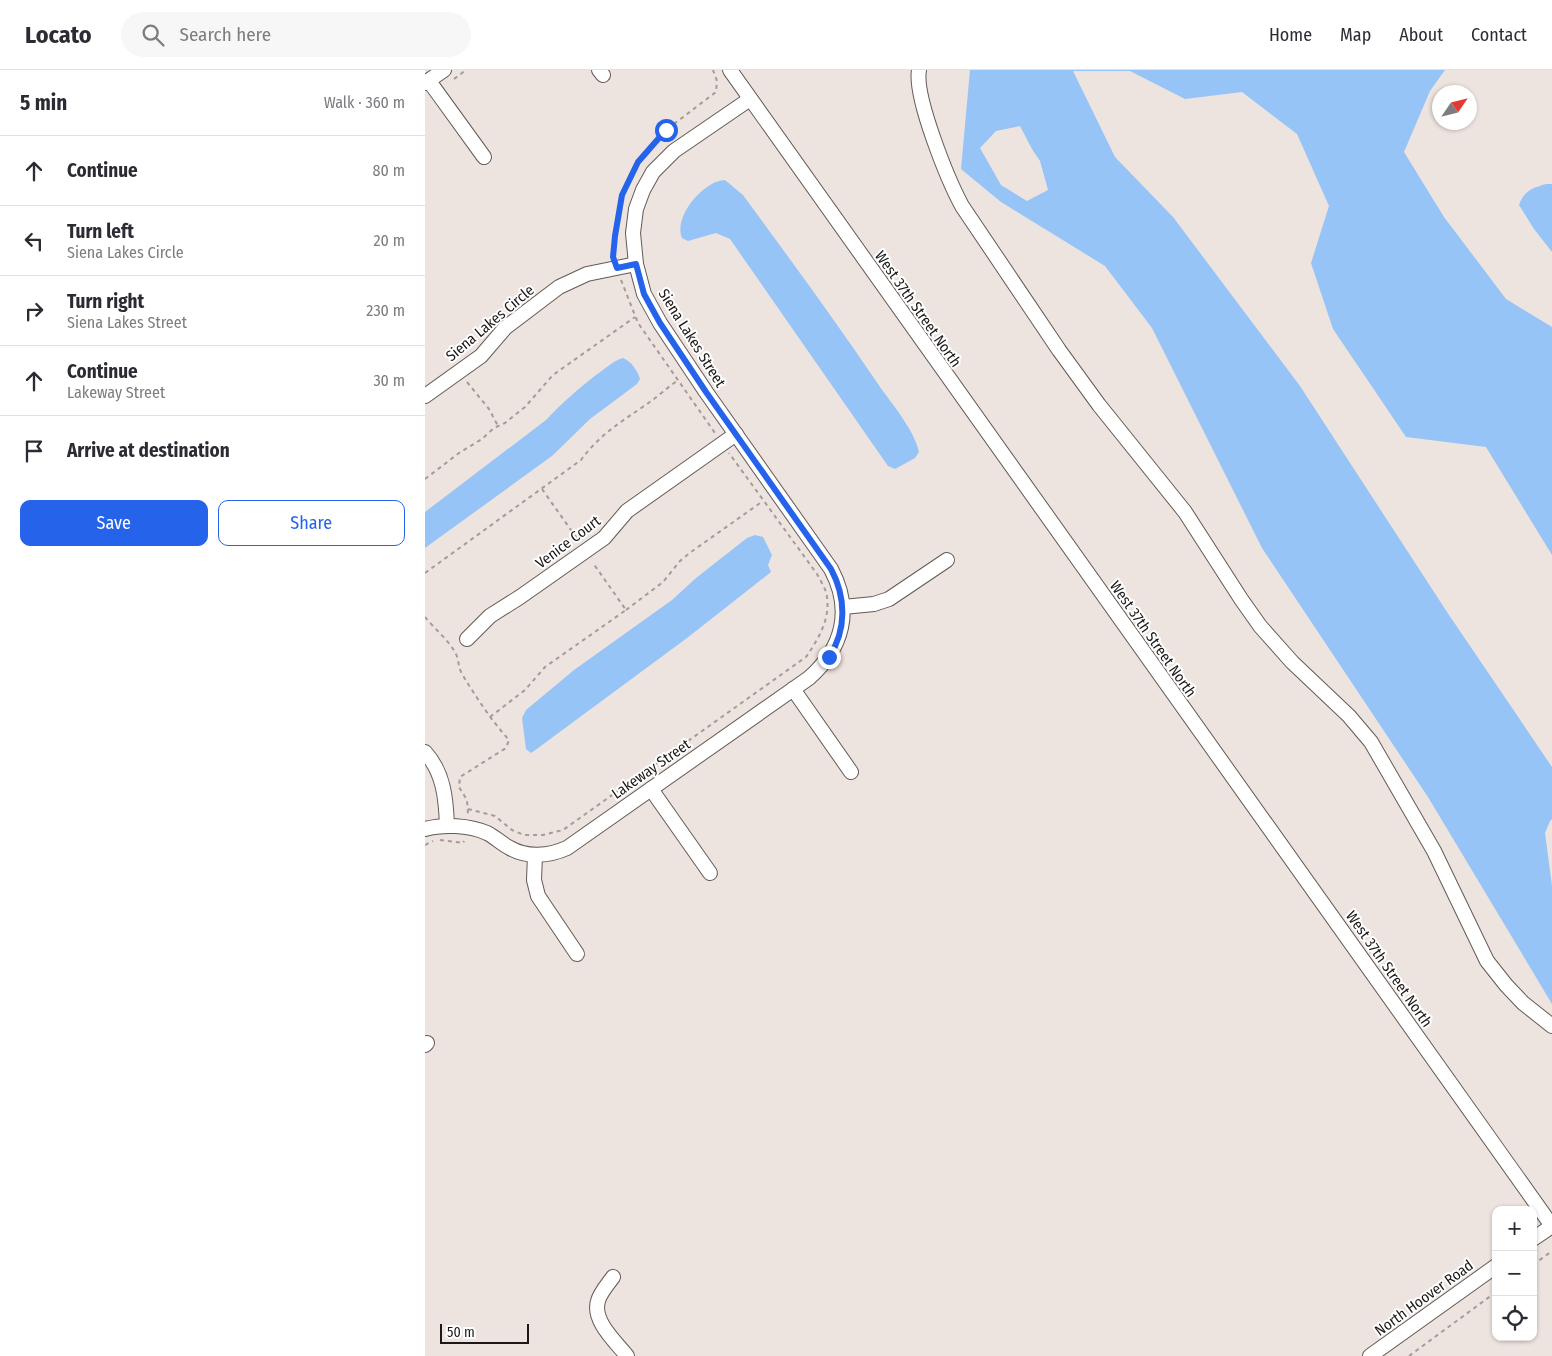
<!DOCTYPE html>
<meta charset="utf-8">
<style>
body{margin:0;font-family:"Fira Sans Condensed",sans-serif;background:#f7f7f7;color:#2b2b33}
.controls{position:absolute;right:15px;bottom:15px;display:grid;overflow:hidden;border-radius:10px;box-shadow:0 1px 4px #0004}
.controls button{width:45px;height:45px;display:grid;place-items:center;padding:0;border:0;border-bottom:1px solid #e1e1e2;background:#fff;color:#2b2b33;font:25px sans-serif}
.compass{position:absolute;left:1007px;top:15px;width:45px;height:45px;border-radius:50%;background:#fff;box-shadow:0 1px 4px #0004;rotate:55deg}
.scale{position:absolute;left:15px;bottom:12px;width:89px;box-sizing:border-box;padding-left:5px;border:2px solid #1c1817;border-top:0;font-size:14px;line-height:18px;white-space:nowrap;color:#1c1817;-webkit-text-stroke:4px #fff;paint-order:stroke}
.stop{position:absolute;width:15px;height:15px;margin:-11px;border:4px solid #2563eb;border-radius:50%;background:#fff}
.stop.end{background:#2563eb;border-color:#fff;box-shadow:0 1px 5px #0008}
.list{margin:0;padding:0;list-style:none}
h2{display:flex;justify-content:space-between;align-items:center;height:65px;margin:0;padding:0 20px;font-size:21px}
h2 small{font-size:16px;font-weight:400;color:#7c7c81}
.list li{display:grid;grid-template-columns:32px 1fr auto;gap:15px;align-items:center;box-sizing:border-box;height:70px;padding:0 20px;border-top:1px solid #e1e1e2}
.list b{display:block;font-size:19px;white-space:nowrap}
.list p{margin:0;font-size:16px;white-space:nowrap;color:#7c7c81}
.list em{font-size:16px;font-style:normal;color:#7c7c81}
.actions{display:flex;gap:10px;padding:15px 20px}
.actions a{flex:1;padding:11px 0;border:1px solid #2563eb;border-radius:10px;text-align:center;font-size:18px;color:#2563eb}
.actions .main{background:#2563eb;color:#fff}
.icon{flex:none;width:28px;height:28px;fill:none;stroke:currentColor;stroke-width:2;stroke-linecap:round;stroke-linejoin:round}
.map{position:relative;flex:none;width:1127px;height:1286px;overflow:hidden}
header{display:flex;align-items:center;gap:30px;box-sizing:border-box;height:70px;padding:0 25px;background:#fff;border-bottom:1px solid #e1e1e2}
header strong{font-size:24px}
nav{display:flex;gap:28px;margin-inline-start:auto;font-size:18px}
.search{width:350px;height:45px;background:#f7f7f7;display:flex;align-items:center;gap:12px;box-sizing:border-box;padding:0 18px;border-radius:28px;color:#7c7c81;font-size:19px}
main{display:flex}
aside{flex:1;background:#fff}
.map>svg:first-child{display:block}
.water{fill:#97c4f6;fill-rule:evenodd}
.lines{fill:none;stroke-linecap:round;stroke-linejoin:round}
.minor-casing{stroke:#635a56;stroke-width:16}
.path{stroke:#a49c99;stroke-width:2;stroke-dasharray:4 4;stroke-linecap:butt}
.minor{stroke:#fff;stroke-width:14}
.route{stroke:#2563eb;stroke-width:6}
.labels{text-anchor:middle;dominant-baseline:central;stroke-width:4;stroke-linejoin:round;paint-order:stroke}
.street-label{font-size:15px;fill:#1c1817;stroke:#fff}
</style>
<header>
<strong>Locato</strong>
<div class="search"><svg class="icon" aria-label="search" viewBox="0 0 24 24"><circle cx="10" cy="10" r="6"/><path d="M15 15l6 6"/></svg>Search here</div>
<nav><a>Home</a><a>Map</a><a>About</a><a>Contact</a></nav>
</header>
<main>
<aside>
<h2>5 min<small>Walk · 360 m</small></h2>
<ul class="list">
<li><svg class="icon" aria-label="ahead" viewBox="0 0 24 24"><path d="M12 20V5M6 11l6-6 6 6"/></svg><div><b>Continue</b></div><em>80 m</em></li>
<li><svg class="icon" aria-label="left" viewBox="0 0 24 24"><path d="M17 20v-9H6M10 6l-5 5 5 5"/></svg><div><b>Turn left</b><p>Siena Lakes Circle</p></div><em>20 m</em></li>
<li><svg class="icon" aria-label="right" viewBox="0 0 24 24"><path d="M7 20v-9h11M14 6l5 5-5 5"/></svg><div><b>Turn right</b><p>Siena Lakes Street</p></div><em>230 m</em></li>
<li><svg class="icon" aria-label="ahead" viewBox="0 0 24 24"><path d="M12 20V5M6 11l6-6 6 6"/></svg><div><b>Continue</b><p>Lakeway Street</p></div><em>30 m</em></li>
<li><svg class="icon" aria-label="arrive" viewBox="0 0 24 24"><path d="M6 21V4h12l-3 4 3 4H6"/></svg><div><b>Arrive at destination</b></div></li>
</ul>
<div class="actions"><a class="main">Save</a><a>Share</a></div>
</aside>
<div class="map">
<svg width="1127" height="1286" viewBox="0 0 1127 1286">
<rect width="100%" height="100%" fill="#ede3df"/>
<!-- water -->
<g class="water">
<path d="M545,0H1020L1005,21L979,82L1019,147L1081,229L1127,257V485L1061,377L981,367L908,259L886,193L904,136L872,64L817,22L760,29L705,1H648L690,87L748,147L875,316L1022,542L1127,697V749L1125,751L1120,763L1127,816V934L1003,727L837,478L727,258L680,196L576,132L536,99ZM595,56L607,79L615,91L623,120L602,131L576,115L555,78L571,61Z"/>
<path d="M300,110L318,125C364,188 410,250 453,314C466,333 489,359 494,382L490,388L470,399L463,396L305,169L291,163L263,171L257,168C248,147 278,111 300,110Z"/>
<path d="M1121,114H1127V182L1109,159L1094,135C1099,121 1107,118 1121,114Z"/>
<path d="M198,288C206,291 213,301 215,309L212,314L165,349L127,386L0,478V442L121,350C138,332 152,320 171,305C180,299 188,291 198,288Z"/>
<path d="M330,465L338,467L347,485L343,495L346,502L341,506L262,568L109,681L106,683L101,679L97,648L101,640L149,600L247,530L271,508L322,468Z"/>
</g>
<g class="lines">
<defs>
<g id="minor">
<path d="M174,0L178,5"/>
<path d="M305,0L1127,1156"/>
<path d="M494,0C489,27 523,110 537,136L634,280L674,335L760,442L816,529L835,556L867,592L924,646L946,672L1009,781L1062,891L1081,915L1098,933L1127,956"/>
<path d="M4,11L59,87"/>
<path d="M0,13L19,0"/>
<path d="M0,326L56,286L80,258L134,217L162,204L211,194"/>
<path d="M418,537L449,534L464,529L522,490"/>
<path d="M42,569L65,546L95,527L179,468L202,441L311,364"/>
<path d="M368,619L426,702"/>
<path d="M0,682C19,703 21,729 22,756"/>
<path d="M226,719L285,803"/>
<path d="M0,759C18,754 44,755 62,763C70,767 77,774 85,778C102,788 124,786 142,778L384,608C418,578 428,540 406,499L281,322L235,253L219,224L211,194L208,163L211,139L218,120L228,102L249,81L325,29"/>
<path d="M110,785L109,810L113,826L152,884"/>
<path d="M0,975L2,973"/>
<path d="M1108,1169L1127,1156"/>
<path d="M188,1207C183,1214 175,1223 173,1231C167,1251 191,1272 202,1286"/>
<path d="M945,1286L1071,1196"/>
</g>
</defs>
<!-- minor casing -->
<use href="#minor" class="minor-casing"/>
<!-- path -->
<g class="path">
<path d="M29,9L41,0"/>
<path d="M188,187L189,167L197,125L213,92L241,60L291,22L292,11L288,0"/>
<path d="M196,210L213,253L290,363"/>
<path d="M42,312L64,339L73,356"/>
<path d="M0,409L34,383L57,369L69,358L80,353L100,337L128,305L210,247"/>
<path d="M117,419L153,470"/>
<path d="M0,503L156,390C175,364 196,352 222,334C232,327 242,318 253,310"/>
<path d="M201,540L238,512L255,491L266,482L338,431"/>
<path d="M0,547C9,558 23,570 30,582C34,589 33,597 37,604C51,627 66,650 84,670L81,678L35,707L34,717L42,730L43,744"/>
<path d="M65,647L100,620L120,597L201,540L168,493"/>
<path d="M43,739L70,746L87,760L99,765H118L138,760L381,587C394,568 407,547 401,522C399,516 395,510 392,504L304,383"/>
<path d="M15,770L38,773L39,771"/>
<path d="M0,775L8,771"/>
<path d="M1108,1195L1127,1181"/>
<path d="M984,1286L1071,1222"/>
</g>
<!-- minor -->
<use href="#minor" class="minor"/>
</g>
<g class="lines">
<!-- route -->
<path class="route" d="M241,60L213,92L197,125L190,166L188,187L192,198L211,194L219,224L235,253L281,322L406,499C421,527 422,560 404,587"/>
</g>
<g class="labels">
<!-- street labels -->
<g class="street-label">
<text transform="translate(493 239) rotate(55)">West 37th Street North</text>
<text transform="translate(65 253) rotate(-40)">Siena Lakes Circle</text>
<text transform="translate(267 268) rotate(58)">Siena Lakes Street</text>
<text transform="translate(143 472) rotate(-37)">Venice Court</text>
<text transform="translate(728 569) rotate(55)">West 37th Street North</text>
<text transform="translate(226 699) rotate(-35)">Lakeway Street</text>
<text transform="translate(964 899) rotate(55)">West 37th Street North</text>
<text transform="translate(999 1228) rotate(-36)">North Hoover Road</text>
</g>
</g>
</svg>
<div class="controls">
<button>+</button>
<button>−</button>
<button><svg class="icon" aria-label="locate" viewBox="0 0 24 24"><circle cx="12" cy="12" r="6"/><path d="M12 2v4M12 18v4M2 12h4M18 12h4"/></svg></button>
</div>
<svg class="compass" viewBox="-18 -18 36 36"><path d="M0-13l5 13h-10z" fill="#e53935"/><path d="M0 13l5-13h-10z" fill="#7c7c81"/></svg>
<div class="scale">50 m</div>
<div class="stop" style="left:241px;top:60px"></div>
<div class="stop end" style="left:404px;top:587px"></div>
</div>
</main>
